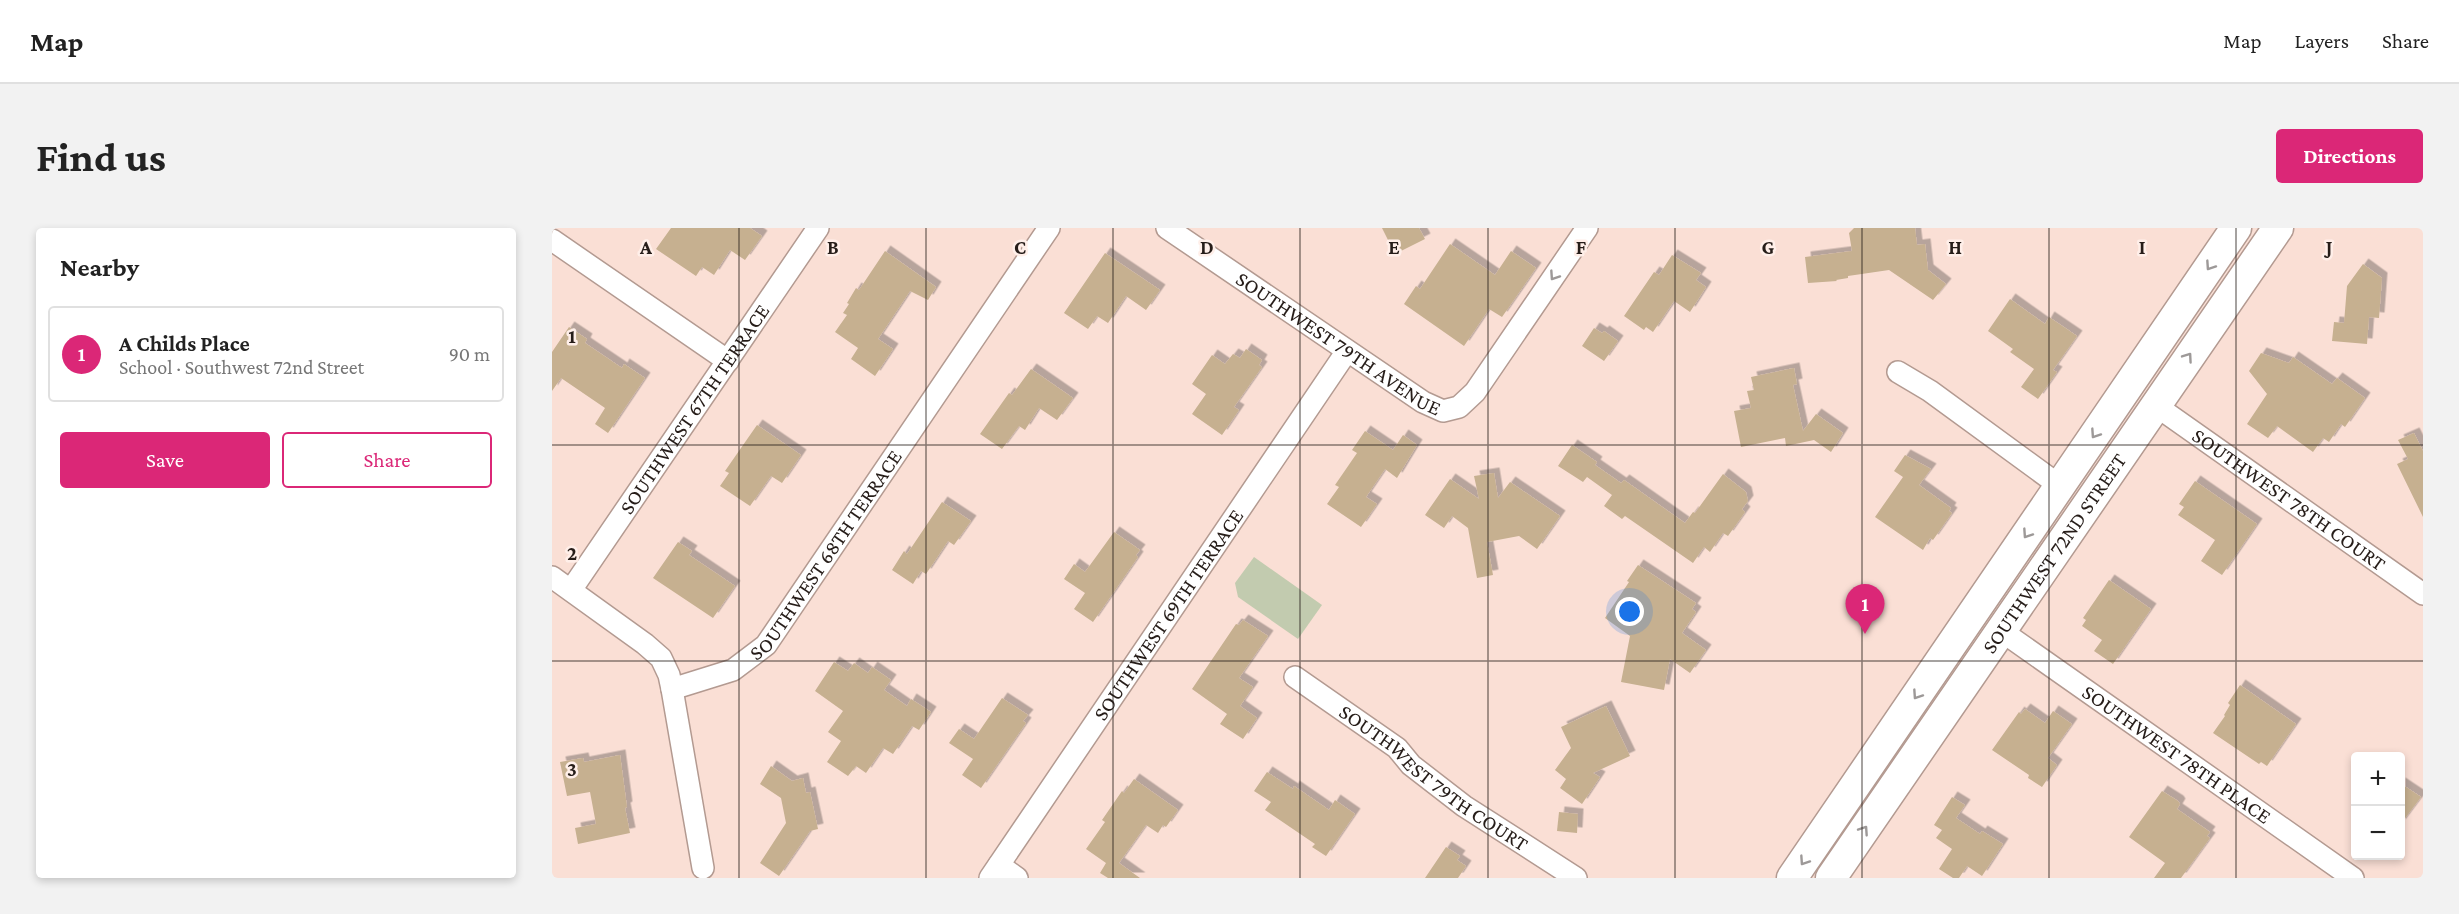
<!DOCTYPE html>
<meta charset="utf-8">
<style>
body{margin:0;font-family:"Crimson Pro",serif;background:#f2f2f2;color:#222}
.controls{position:absolute;right:18px;bottom:18px;display:grid;overflow:hidden;border-radius:6px;box-shadow:0 3px 9px #0003}
.controls button{width:54px;height:54px;display:grid;place-items:center;padding:0;border:0;border-bottom:2px solid #e0e0e0;background:#fff;color:#222;font:30px sans-serif}
.you{position:absolute;left:1078px;top:384px;width:21px;height:21px;margin:-15px;border:4px solid #fff;border-radius:50%;background:#1a73e8;box-shadow:0 0 0 9px #1a73e833}
.badge{display:grid;place-items:center;width:39px;height:39px;border-radius:50%;background:#db2777;color:#fff;font-size:20px;font-weight:700}
.pin{position:absolute;translate:-50% -50px;filter:drop-shadow(0 2px 3px #0008)}
.pin::after{content:'';position:absolute;top:32px;width:21px;height:18px;background:inherit;clip-path:polygon(0 0,100% 0,50% 100%)}
.list{margin:0;padding:0;list-style:none}
h2{display:flex;justify-content:space-between;align-items:center;height:78px;margin:0;padding:0 24px;font-size:26px}
h2 small{font-size:20px;font-weight:400;color:#767676}
.list li{display:grid;grid-template-columns:39px 1fr auto;gap:18px;align-items:center;box-sizing:border-box;height:96px;margin:0 12px 12px;padding:0 12px;border:2px solid #e0e0e0;border-radius:6px}
.list b{display:block;font-size:22px;white-space:nowrap}
.list p{margin:0;font-size:20px;white-space:nowrap;color:#767676}
.list em{font-size:20px;font-style:normal;color:#767676}
.actions{display:flex;gap:12px;padding:18px 24px}
.actions a{flex:1;padding:14px 0;border:2px solid #db2777;border-radius:6px;text-align:center;font-size:21px;color:#db2777}
.actions .main{background:#db2777;color:#fff}
.map{position:relative;flex:none;width:1871px;height:650px;overflow:hidden;border-radius:6px}
header{display:flex;align-items:center;gap:36px;box-sizing:border-box;height:84px;padding:0 30px;background:#fff;border-bottom:2px solid #e0e0e0}
header strong{font-size:28px}
nav{display:flex;gap:33px;margin-inline-start:auto;font-size:21px}
.intro{display:flex;align-items:center;justify-content:space-between;box-sizing:border-box;height:144px;padding:0 36px}
h1{margin:0;font-size:42px}
.button{padding:15px 27px;border-radius:6px;background:#db2777;color:#fff;font-size:21px;font-weight:700}
main{display:flex;gap:36px;padding:0 36px}
aside{flex:1;background:#fff;border-radius:6px;box-shadow:0 3px 9px #0003}
.map>svg:first-child{display:block}
.green{fill:#c2cbaf}
.building{fill:#c6b090;filter:url(#shadow)}
.lines{fill:none;stroke-linecap:round;stroke-linejoin:round}
.minor-casing{stroke:#b39a91;stroke-width:24}
.secondary-casing{stroke:#b39a91;stroke-width:33}
.minor{stroke:#fff;stroke-width:21}
.secondary{stroke:#fff;stroke-width:30}
.oneway{stroke:#9d9998}
.grid{fill:none;stroke:#261d19;stroke-width:1.5;stroke-opacity:0.55}
.labels{text-anchor:middle;dominant-baseline:central;stroke-width:5;stroke-linejoin:round;paint-order:stroke}
.street-label{font-size:21px;fill:#261d19;stroke:#ffefe9}
.grid-label{font-size:20px;text-anchor:middle;font-weight:bold;fill:#261d19;stroke:#ffefe9;stroke-width:5;stroke-linejoin:round;paint-order:stroke}
</style>
<header>
<strong>Map</strong>
<nav><a>Map</a><a>Layers</a><a>Share</a></nav>
</header>
<div class="intro"><h1>Find us</h1><a class="button">Directions</a></div>
<main>
<aside>
<h2>Nearby<small></small></h2>
<ul class="list">
<li><span class="badge">1</span><div><b>A Childs Place</b><p>School · Southwest 72nd Street</p></div><em>90 m</em></li>
</ul>
<div class="actions"><a class="main">Save</a><a>Share</a></div>
</aside>
<div class="map">
<svg width="1871" height="650" viewBox="0 0 1871 650">
<defs>
<filter id="shadow"><feDropShadow dx="5.5" dy="-5.5" stdDeviation="0" flood-color="#0004"/></filter>
</defs>
<rect width="100%" height="100%" fill="#fadfd5"/>
<!-- green -->
<path class="green" d="M702,329L770,377L746,411L686,369L683,355Z"/>
<!-- building -->
<g class="building">
<path d="M119,0H198L210,8L193,32L178,22L162,47L150,39L144,48L104,21Z"/>
<path d="M830,0H867L873,11L843,26Z"/>
<path d="M1302,0H1363L1365,17L1373,16L1376,42L1394,56L1381,72L1337,42L1296,48V50L1284,52L1285,53L1256,55L1253,29L1300,23L1297,5Z"/>
<path d="M898,16L943,47L959,23L984,40L950,89L937,81L912,118L852,76L864,58L868,61Z"/>
<path d="M333,23L384,59L376,72L358,63L326,111L341,121L323,148L299,131L306,120L283,104L295,87L291,85L297,76L295,75L304,60L307,62Z"/>
<path d="M553,25L608,62L594,82L574,68L556,95L545,88L536,101L512,85Z"/>
<path d="M1120,27L1149,45L1144,52L1154,59L1138,84L1122,73L1101,104L1094,99L1092,102L1072,88L1102,44L1107,47Z"/>
<path d="M1811,36L1830,50L1827,90L1817,89L1815,116L1780,113L1782,94L1792,95L1795,58Z"/>
<path d="M1458,71L1493,96L1497,89L1525,108L1501,142L1505,144L1486,171L1469,159L1482,141L1458,124L1461,121L1436,103Z"/>
<path d="M17,99L35,111L33,115L70,140L72,136L93,150L56,205L43,196L53,180L9,150L0,163V124Z"/>
<path d="M1042,100L1050,105L1052,103L1066,113L1052,133L1030,118Z"/>
<path d="M694,121L710,132L707,137L710,139L682,179L687,182L670,207L640,186L654,166L640,156L660,127L673,136L681,126L688,130Z"/>
<path d="M1709,125L1737,135L1741,129L1780,156L1785,150L1813,170L1793,199L1789,196L1777,214L1771,210L1761,224L1725,198L1716,210L1695,196L1715,166L1697,143Z"/>
<path d="M1242,140L1245,156L1241,157L1251,203L1264,186L1291,205L1279,224L1262,212L1234,218L1233,210L1189,219L1182,183L1199,180L1195,163L1202,162L1199,149Z"/>
<path d="M479,141L521,170L505,192L487,180L473,202L467,198L450,221L428,206L457,165L460,167Z"/>
<path d="M205,197L249,227L230,255L219,248L198,278L168,258L177,245L173,243Z"/>
<path d="M813,203L841,222L851,207L865,217L845,250L833,241L814,269L825,276L809,299L775,276L787,259L783,257L805,225L800,222Z"/>
<path d="M1862,205L1871,223V289L1845,236L1856,231L1846,212Z"/>
<path d="M1020,217L1045,234L1043,237L1069,255L1072,252L1133,295L1141,284L1143,285L1171,246L1194,264L1196,273L1190,281L1193,284L1176,308L1171,305L1158,324L1152,319L1141,335L1073,288L1070,291L1052,278L1060,267L1035,249L1031,254L1006,238Z"/>
<path d="M1353,227L1379,241L1367,257L1399,280L1397,283L1400,285L1381,312L1378,310L1371,322L1323,289L1351,249L1342,243Z"/>
<path d="M942,245L946,270L958,254L1008,288L985,321L967,308L935,314L941,347L925,350L916,300L900,288L892,300L873,287L898,251L927,271L922,248Z"/>
<path d="M1643,253L1705,296L1670,347L1649,333L1663,312L1626,287L1632,279L1627,276Z"/>
<path d="M390,274L419,293L402,317L396,313L374,346L369,343L361,356L340,342L352,323L355,326Z"/>
<path d="M562,304L588,322L584,327L586,329L541,394L522,381L533,365L512,351L522,336L533,344Z"/>
<path d="M126,314L140,323L137,327L183,358L161,390L101,350Z"/>
<path d="M1086,337L1144,375L1140,381L1144,384L1130,405L1154,422L1138,445L1118,431L1112,462L1069,454L1078,408L1053,390L1077,354L1075,353Z"/>
<path d="M1557,352L1599,381L1561,436L1542,423L1550,412L1530,398L1534,392L1531,390Z"/>
<path d="M691,392L716,408L687,450L701,459L688,478L705,490L691,511L668,496L675,486L640,461L684,396L687,397Z"/>
<path d="M282,434L296,443L302,435L316,445L320,439L339,452L332,462L355,478L359,471L379,484L367,502L360,498L341,526L331,520L314,545L304,538L296,548L275,534L289,513L276,504L291,483L263,463Z"/>
<path d="M1688,457L1744,496L1715,538L1709,534L1707,536L1661,505L1673,488L1672,487L1678,477L1676,475Z"/>
<path d="M450,470L476,487L471,493L474,495L429,560L410,547L421,531L397,515L407,501L422,511Z"/>
<path d="M1054,478L1078,528L1041,545L1048,549L1030,576L1008,560L1014,551L1003,542L1019,520L1009,499Z"/>
<path d="M1473,481L1493,495L1501,483L1520,496L1496,530L1505,537L1490,559L1476,550L1477,547L1440,522L1467,484L1469,486Z"/>
<path d="M68,527L75,579L73,580L78,605L26,616L23,600L44,596L38,564L15,568L8,534L31,530L32,534Z"/>
<path d="M219,538L240,553L251,550L254,565L258,564L266,601L258,603L227,648L208,635L234,595L229,570L208,556Z"/>
<path d="M715,544L741,561L742,558L777,582L783,572L803,586L774,628L760,619L763,616L713,582L719,574L702,563Z"/>
<path d="M582,551L626,582L614,599L611,597L606,605L594,597L567,635L588,650H556L548,645L554,635L534,621L553,594L550,592L570,563L572,565Z"/>
<path d="M1848,555L1869,569L1848,597Z"/>
<path d="M1610,563L1626,573L1628,576L1625,581L1658,604L1655,608L1658,610L1629,650H1602L1613,635L1577,609Z"/>
<path d="M1400,569L1413,577L1404,590L1428,606L1430,603L1451,616L1430,648L1415,638L1407,650H1401L1387,641L1400,621L1384,610L1390,602L1382,597Z"/>
<path d="M1007,584L1026,586L1025,605L1005,603Z"/>
<path d="M894,619L908,628L905,632L914,638L906,650H873Z"/>
</g>
<g class="lines">
<defs>
<g id="minor">
<path id="s1" d="M615,0L871,174L891,183L907,179L923,164L1035,0"/>
<path d="M0,12L176,133"/>
<path d="M1346,144L1378,163L1508,258"/>
<path id="s2" d="M1603,177L1871,366"/>
<path d="M0,349L93,416L109,430L117,447L120,461L151,640"/>
<path id="s3" d="M19,362L266,0"/>
<path id="s4" d="M1448,402L1801,650"/>
<path id="s5" d="M743,449L845,520L859,537L912,578L1024,650"/>
<path id="s6" d="M120,461L181,442L214,417L497,0"/>
<path d="M447,637L465,650"/>
<path id="s7" d="M438,650L795,123"/>
</g>
<g id="secondary">
<path d="M1240,650L1684,0"/>
<path id="s8" d="M1279,650L1726,0"/>
</g>
</defs>
<!-- minor casing -->
<use href="#minor" class="minor-casing"/>
<!-- secondary casing -->
<use href="#secondary" class="secondary-casing"/>
<!-- minor -->
<use href="#minor" class="minor"/>
<!-- secondary -->
<use href="#secondary" class="secondary"/>
</g>
<!-- one-way arrows -->
<defs><path id="oneway-chevron" d="M-2-3.5L2.5 0L-2 3.5" fill="none" stroke-width="1.6" stroke-linecap="round" stroke-linejoin="round" transform="scale(1.5)"/></defs>
<g class="oneway">
<use href="#oneway-chevron" transform="translate(1658 38) rotate(124)"/>
<use href="#oneway-chevron" transform="translate(1002 48) rotate(124)"/>
<use href="#oneway-chevron" transform="translate(1636 129) rotate(-55)"/>
<use href="#oneway-chevron" transform="translate(1543 206) rotate(124)"/>
<use href="#oneway-chevron" transform="translate(1475 306) rotate(124)"/>
<use href="#oneway-chevron" transform="translate(1365 467) rotate(124)"/>
<use href="#oneway-chevron" transform="translate(1312 602) rotate(-56)"/>
<use href="#oneway-chevron" transform="translate(1252 633) rotate(124)"/>
</g>
<!-- grid -->
<path class="grid" d="M187,0V650M374,0V650M561,0V650M748,0V650M936,0V650M1123,0V650M1310,0V650M1497,0V650M1684,0V650M0,217H1871M0,433H1871"/>
<g class="labels">
<!-- street labels -->
<g class="street-label">
<text stroke="none"><textPath href="#s1" startOffset="207">SOUTHWEST 79TH AVENUE</textPath></text>
<text stroke="none"><textPath href="#s3" startOffset="219">SOUTHWEST 67TH TERRACE</textPath></text>
<text stroke="none"><textPath href="#s2" startOffset="164">SOUTHWEST 78TH COURT</textPath></text>
<text stroke="none"><textPath href="#s8" startOffset="394">SOUTHWEST 72ND STREET</textPath></text>
<text stroke="none"><textPath href="#s6" startOffset="213">SOUTHWEST 68TH TERRACE</textPath></text>
<text stroke="none"><textPath href="#s7" startOffset="318">SOUTHWEST 69TH TERRACE</textPath></text>
<text stroke="none"><textPath href="#s4" startOffset="216">SOUTHWEST 78TH PLACE</textPath></text>
<text stroke="none"><textPath href="#s5" startOffset="172">SOUTHWEST 79TH COURT</textPath></text>
</g>
</g>
<g class="grid-label">
<text x="94" y="26">A</text>
<text x="281" y="26">B</text>
<text x="468" y="26">C</text>
<text x="655" y="26">D</text>
<text x="842" y="26">E</text>
<text x="1029" y="26">F</text>
<text x="1216" y="26">G</text>
<text x="1403" y="26">H</text>
<text x="1590" y="26">I</text>
<text x="1777" y="26">J</text>
<text x="20" y="115">1</text>
<text x="20" y="332">2</text>
<text x="20" y="548">3</text>
</g>
</svg>
<div class="controls">
<button>+</button>
<button>−</button>
</div>
<div class="you"></div>
<div class="pin badge" style="left:1313px;top:406px">1</div>
</div>
</main>
